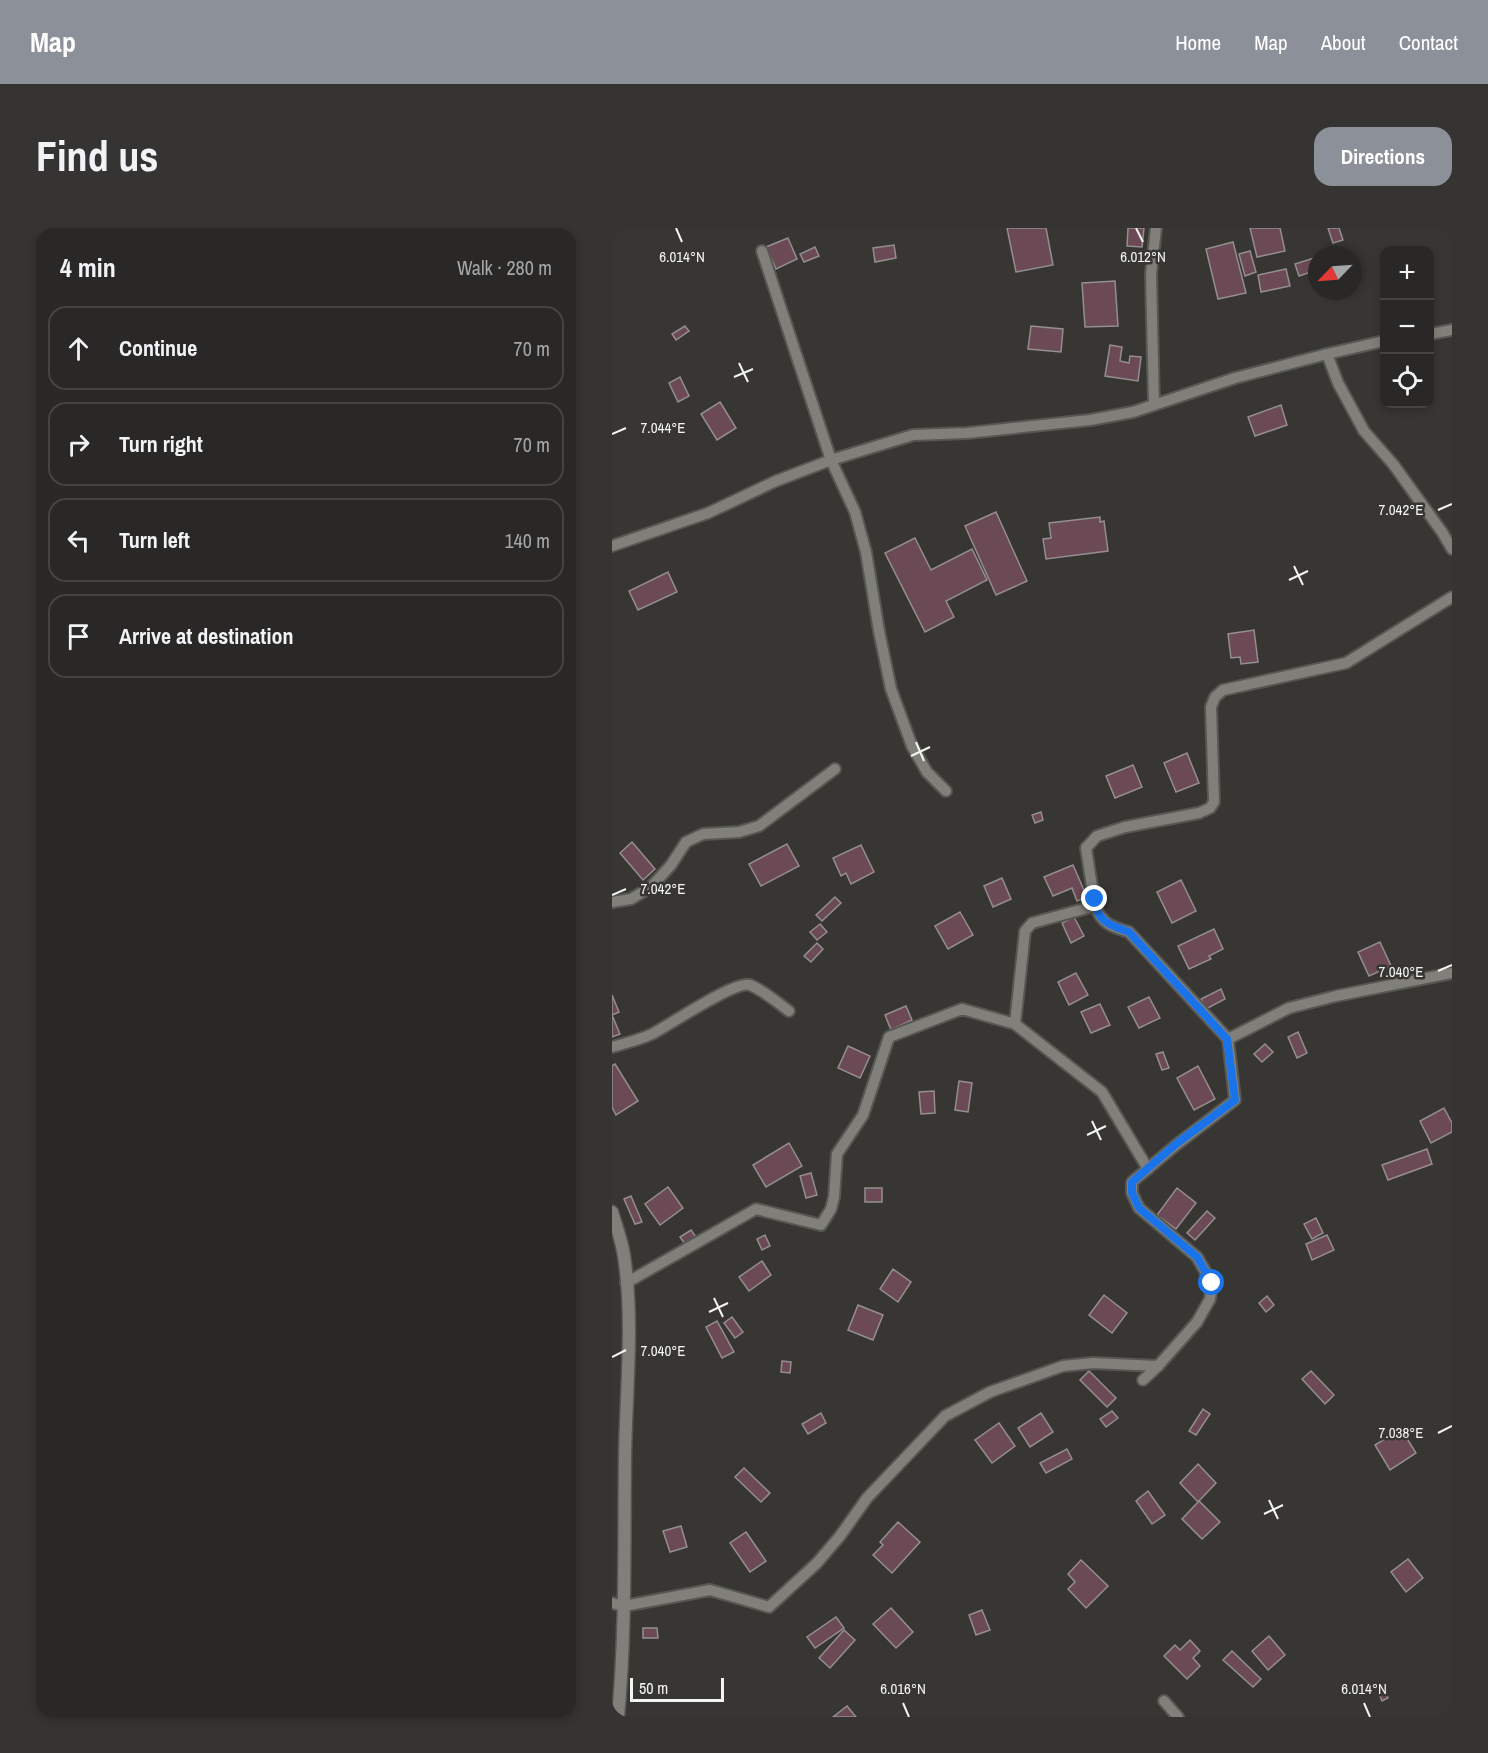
<!DOCTYPE html>
<meta charset="utf-8">
<style>
body{margin:0;font-family:"Archivo Narrow",sans-serif;background:#353432;color:#f1f3f6}
.controls{position:absolute;right:18px;top:18px;display:grid;overflow:hidden;border-radius:12px;box-shadow:0 3px 9px #0003}
.controls button{width:54px;height:54px;display:grid;place-items:center;padding:0;border:0;border-bottom:2px solid #454443;background:#292826;color:#f1f3f6;font:30px sans-serif}
.compass{position:absolute;left:696px;top:18px;width:54px;height:54px;border-radius:50%;background:#292826;box-shadow:0 3px 9px #0003;rotate:245deg}
.scale{position:absolute;left:18px;bottom:15px;width:94px;box-sizing:border-box;padding-left:6px;border:3px solid #f4f4f1;border-top:0;font-size:16px;line-height:21px;white-space:nowrap;color:#f4f4f1;-webkit-text-stroke:4px #373632;paint-order:stroke}
.stop{position:absolute;width:18px;height:18px;margin:-14px;border:4px solid #1a73e8;border-radius:50%;background:#fff}
.stop.end{background:#1a73e8;border-color:#fff;box-shadow:0 2px 6px #0008}
.list{margin:0;padding:0;list-style:none}
h2{display:flex;justify-content:space-between;align-items:center;height:78px;margin:0;padding:0 24px;font-size:26px}
h2 small{font-size:20px;font-weight:400;color:#a5a6a7}
.list li{display:grid;grid-template-columns:39px 1fr auto;gap:18px;align-items:center;box-sizing:border-box;height:84px;margin:0 12px 12px;padding:0 12px;border:2px solid #454443;border-radius:18px}
.list b{display:block;font-size:22px;white-space:nowrap}
.list em{font-size:20px;font-style:normal;color:#a5a6a7}
.icon{flex:none;width:33px;height:33px;fill:none;stroke:currentColor;stroke-width:2;stroke-linecap:round;stroke-linejoin:round}
.map{position:relative;flex:none;width:840px;height:1489px;overflow:hidden;border-radius:18px}
header{display:flex;align-items:center;gap:36px;box-sizing:border-box;height:84px;padding:0 30px;background:#8c9099;color:#fff}
header strong{font-size:28px}
nav{display:flex;gap:33px;margin-inline-start:auto;font-size:21px}
.intro{display:flex;align-items:center;justify-content:space-between;box-sizing:border-box;height:144px;padding:0 36px}
h1{margin:0;font-size:42px}
.button{padding:15px 27px;border-radius:18px;background:#8c9099;color:#fff;font-size:21px;font-weight:700}
main{display:flex;gap:36px;padding:0 36px}
aside{flex:1;background:#292826;border-radius:18px;box-shadow:0 3px 9px #0003}
.map>svg:first-child{display:block}
.building{fill:#6b4a56;stroke:#948e90;stroke-width:1.5}
.lines{fill:none;stroke-linecap:round;stroke-linejoin:round}
.minor-casing{stroke:#565652;stroke-width:14}
.tertiary-casing{stroke:#565652;stroke-width:15}
.minor{stroke:#807f79;stroke-width:10}
.tertiary{stroke:#807f79;stroke-width:12}
.route{stroke:#1a73e8;stroke-width:8}
.ticks{fill:none;stroke:#f4f4f1;stroke-width:2}
.ticks-label{font-size:15px;text-anchor:middle;fill:#f4f4f1;stroke:#373632;stroke-width:5;stroke-linejoin:round;paint-order:stroke}
</style>
<header>
<strong>Map</strong>
<nav><a>Home</a><a>Map</a><a>About</a><a>Contact</a></nav>
</header>
<div class="intro"><h1>Find us</h1><a class="button">Directions</a></div>
<main>
<aside>
<h2>4 min<small>Walk · 280 m</small></h2>
<ul class="list">
<li><svg class="icon" aria-label="ahead" viewBox="0 0 24 24"><path d="M12 20V5M6 11l6-6 6 6"/></svg><div><b>Continue</b></div><em>70 m</em></li>
<li><svg class="icon" aria-label="right" viewBox="0 0 24 24"><path d="M7 20v-9h11M14 6l5 5-5 5"/></svg><div><b>Turn right</b></div><em>70 m</em></li>
<li><svg class="icon" aria-label="left" viewBox="0 0 24 24"><path d="M17 20v-9H6M10 6l-5 5 5 5"/></svg><div><b>Turn left</b></div><em>140 m</em></li>
<li><svg class="icon" aria-label="arrive" viewBox="0 0 24 24"><path d="M6 21V4h12l-3 4 3 4H6"/></svg><div><b>Arrive at destination</b></div></li>
</ul>
</aside>
<div class="map">
<svg width="840" height="1489" viewBox="0 0 840 1489">
<rect width="100%" height="100%" fill="#373632"/>
<!-- building -->
<g class="building">
<path d="M395,0H434L441,37L404,44Z"/>
<path d="M516,0H532L530,19L515,18Z"/>
<path d="M638,0H668L673,23L645,29Z"/>
<path d="M716,0H727L731,12L721,15Z"/>
<path d="M176,10L185,31L164,41L154,19Z"/>
<path d="M621,14L634,65L606,71L594,21Z"/>
<path d="M282,17L284,30L263,34L261,20Z"/>
<path d="M203,19L207,28L192,34L188,26Z"/>
<path d="M638,23L644,44L633,48L627,26Z"/>
<path d="M705,29V42L687,48L683,36Z"/>
<path d="M674,41L678,58L649,64L646,47Z"/>
<path d="M503,53L506,98L473,99L470,55Z"/>
<path d="M73,98L77,103L64,112L60,106Z"/>
<path d="M419,98L451,101L449,124L416,121Z"/>
<path d="M498,117L510,119L508,133L517,135L518,128L529,129L526,153L493,148Z"/>
<path d="M68,149L77,168L66,174L57,155Z"/>
<path d="M108,174L124,200L105,212L89,186Z"/>
<path d="M669,177L675,197L643,208L636,189Z"/>
<path d="M384,284L415,353L384,367L353,298Z"/>
<path d="M488,289V294L492,293L496,323L434,331L431,311L439,310L437,295Z"/>
<path d="M303,310L319,342L360,321L375,352L334,373L342,389L313,404L273,325Z"/>
<path d="M56,344L65,364L26,382L17,363Z"/>
<path d="M642,402L646,434L629,436L628,429L619,430L616,406Z"/>
<path d="M575,525L587,555L564,564L552,535Z"/>
<path d="M521,537L530,559L503,570L494,548Z"/>
<path d="M429,584L431,592L423,595L420,587Z"/>
<path d="M20,614L43,641L31,652L8,625Z"/>
<path d="M175,616L187,638L149,658L137,636Z"/>
<path d="M249,617L262,644L239,656L234,645L229,648L221,630Z"/>
<path d="M461,637L475,669L465,673L460,660L441,668L432,649Z"/>
<path d="M390,650L399,671L381,679L372,658Z"/>
<path d="M569,652L584,683L560,695L545,664Z"/>
<path d="M223,669L229,675L210,693L204,687Z"/>
<path d="M348,684L361,707L336,721L323,698Z"/>
<path d="M462,689L472,708L459,715L450,695Z"/>
<path d="M208,696L215,704L205,712L198,704Z"/>
<path d="M602,701L611,721L597,728L599,731L577,741L566,718Z"/>
<path d="M768,714L779,738L757,748L746,724Z"/>
<path d="M205,715L211,721L199,734L192,728Z"/>
<path d="M464,745L476,767L457,777L446,754Z"/>
<path d="M609,761L613,771L594,781L589,771Z"/>
<path d="M0,767L7,784L0,787L8,806L0,809Z"/>
<path d="M537,769L548,790L527,800L516,779Z"/>
<path d="M488,776L498,797L479,805L469,784Z"/>
<path d="M294,778L300,792L279,802L273,787Z"/>
<path d="M686,804L695,825L685,830L676,809Z"/>
<path d="M653,816L661,824L650,834L642,826Z"/>
<path d="M236,818L258,828L248,850L226,840Z"/>
<path d="M551,824L557,840L550,842L544,826Z"/>
<path d="M3,836L26,873L4,887L0,879V838Z"/>
<path d="M586,838L603,871L582,882L565,850Z"/>
<path d="M347,853L360,855L356,884L343,882Z"/>
<path d="M322,863L323,885L309,886L307,864Z"/>
<path d="M832,880L840,895V904L819,915L808,893Z"/>
<path d="M177,915L190,938L154,959L141,937Z"/>
<path d="M815,921L820,936L776,952L770,937Z"/>
<path d="M199,945L205,967L194,970L188,948Z"/>
<path d="M56,959L71,980L48,997L33,976Z"/>
<rect x="253" y="960" width="17" height="14"/>
<path d="M565,960L584,975L564,1001L545,987Z"/>
<path d="M19,968L30,994L23,996L12,971Z"/>
<path d="M595,983L603,990L583,1012L575,1005Z"/>
<path d="M704,990L711,1005L700,1011L692,996Z"/>
<path d="M79,1002L84,1009L73,1016L68,1009Z"/>
<path d="M153,1007L158,1018L150,1022L145,1011Z"/>
<path d="M715,1007L722,1022L700,1032L694,1016Z"/>
<path d="M150,1033L159,1047L137,1063L127,1049Z"/>
<path d="M281,1041L299,1054L286,1074L268,1061Z"/>
<path d="M492,1067L515,1085L500,1105L477,1087Z"/>
<path d="M655,1068L662,1077L654,1084L647,1075Z"/>
<path d="M246,1077L271,1087L261,1112L236,1102Z"/>
<path d="M120,1089L131,1104L123,1110L112,1095Z"/>
<path d="M105,1093L122,1124L110,1130L94,1099Z"/>
<path d="M170,1133L179,1134L178,1145L169,1144Z"/>
<path d="M477,1143L504,1170L495,1179L468,1152Z"/>
<path d="M699,1143L722,1167L713,1176L690,1151Z"/>
<path d="M591,1181L598,1186L584,1207L577,1203Z"/>
<path d="M500,1183L506,1190L494,1199L488,1191Z"/>
<path d="M209,1185L214,1195L196,1206L190,1196Z"/>
<path d="M429,1185L441,1204L418,1219L406,1200Z"/>
<path d="M387,1195L403,1218L380,1235L363,1212Z"/>
<path d="M789,1201L804,1225L778,1242L763,1217Z"/>
<path d="M455,1221L460,1231L434,1245L428,1235Z"/>
<path d="M586,1236L604,1255L586,1274L568,1255Z"/>
<path d="M132,1240L158,1265L149,1274L123,1249Z"/>
<path d="M536,1263L553,1287L540,1296L524,1273Z"/>
<path d="M587,1273L608,1294L590,1311L570,1291Z"/>
<path d="M286,1294L308,1314L280,1345L261,1327L271,1317L268,1314Z"/>
<path d="M69,1298L75,1319L58,1324L51,1303Z"/>
<path d="M134,1304L154,1333L138,1344L118,1315Z"/>
<path d="M796,1331L811,1350L794,1364L779,1344Z"/>
<path d="M469,1332L496,1358L474,1380L456,1361L463,1354L456,1346Z"/>
<path d="M279,1380L301,1404L284,1420L261,1396Z"/>
<path d="M370,1382L378,1402L364,1407L357,1387Z"/>
<path d="M224,1389L232,1400L203,1420L195,1409Z"/>
<path d="M31,1400H45L46,1410H31Z"/>
<path d="M232,1402L243,1412L218,1440L207,1430Z"/>
<path d="M657,1408L673,1427L656,1442L640,1423Z"/>
<path d="M578,1412L588,1423L581,1430L588,1438L575,1451L552,1428L563,1417L568,1422Z"/>
<path d="M620,1423L649,1451L641,1459L611,1432Z"/>
<path d="M771,1460L776,1470L770,1473L766,1463Z"/>
<path d="M235,1478L244,1489H221Z"/>
</g>
<g class="lines">
<defs>
<g id="minor">
<path d="M150,23L219,232L243,284L254,324L267,403L279,461L300,518L315,544L334,563"/>
<path d="M818,106L840,102"/>
<path d="M715,126L726,155L752,203L781,236L830,304L840,321"/>
<path d="M542,177L539,46L544,0"/>
<path d="M0,318L96,285L164,253L219,232L301,207L355,205L478,192L521,184L623,150L715,126L772,113"/>
<path d="M0,674L19,671L39,659L59,637L74,614L91,606L127,604L147,598L223,541"/>
<path d="M403,796L413,703L420,695L483,678"/>
<path d="M616,811L677,780L724,768L840,745"/>
<path d="M0,819C14,815 27,812 40,806C58,797 123,752 138,757C151,762 166,775 177,783"/>
<path d="M14,1055L144,981L209,997L219,981L222,969L225,926L251,887L277,809L350,781L403,796L490,864L536,941"/>
<path d="M531,1152L546,1138L585,1094L598,1071L600,1055L585,1029L527,980L520,965V954L564,917L623,872L616,811L517,704C500,699 490,696 483,678L474,620L485,608L513,599L587,585L598,580L602,574L599,479L603,469L611,462L734,435L840,369"/>
<path d="M0,1375L12,1378L98,1362L157,1379L205,1335L228,1308L255,1270L333,1188L378,1164L451,1138L481,1135L546,1138"/>
<path d="M552,1473L566,1489"/>
</g>
<path id="tertiary" d="M0,984C4,998 10,1013 12,1028C22,1092 14,1163 13,1229C12,1315 14,1403 6,1489"/>
</defs>
<!-- minor casing -->
<use href="#minor" class="minor-casing"/>
<!-- tertiary casing -->
<use href="#tertiary" class="tertiary-casing"/>
<!-- minor -->
<use href="#minor" class="minor"/>
<!-- tertiary -->
<use href="#tertiary" class="tertiary"/>
</g>
<g class="lines">
<!-- route -->
<path class="route" d="M483,671C483,693 500,698 517,704L615,811L623,872L564,916L520,954V965L527,980L585,1029L600,1055"/>
</g>
<!-- ticks -->
<path class="ticks" d="M64,0L70,14M524,0L531,14M127,135L136,154M122,149L141,141M0,206L14,200M826,282L840,276M682,338L691,357M677,352L696,343M304,514L312,533M299,528L318,519M0,667L14,661M826,743L840,737M480,893L489,912M475,907L494,898M102,1070L111,1089M97,1084L116,1075M0,1129L14,1122M826,1205L840,1198M657,1272L666,1291M652,1286L671,1277M291,1475L297,1489M752,1475L758,1489"/>
<g class="ticks-label">
<text x="531" y="34">6.012°N</text>
<text x="70" y="34">6.014°N</text>
<text x="51" y="205">7.044°E</text>
<text x="789" y="287">7.042°E</text>
<text x="51" y="666">7.042°E</text>
<text x="789" y="749">7.040°E</text>
<text x="51" y="1128">7.040°E</text>
<text x="789" y="1210">7.038°E</text>
<text x="291" y="1466">6.016°N</text>
<text x="752" y="1466">6.014°N</text>
</g>
</svg>
<div class="controls">
<button>+</button>
<button>−</button>
<button><svg class="icon" aria-label="locate" viewBox="0 0 24 24"><circle cx="12" cy="12" r="6"/><path d="M12 2v4M12 18v4M2 12h4M18 12h4"/></svg></button>
</div>
<svg class="compass" viewBox="-18 -18 36 36"><path d="M0-13l5 13h-10z" fill="#e53935"/><path d="M0 13l5-13h-10z" fill="#a5a6a7"/></svg>
<div class="scale">50 m</div>
<div class="stop" style="left:600px;top:1055px"></div>
<div class="stop end" style="left:483px;top:671px"></div>
</div>
</main>
